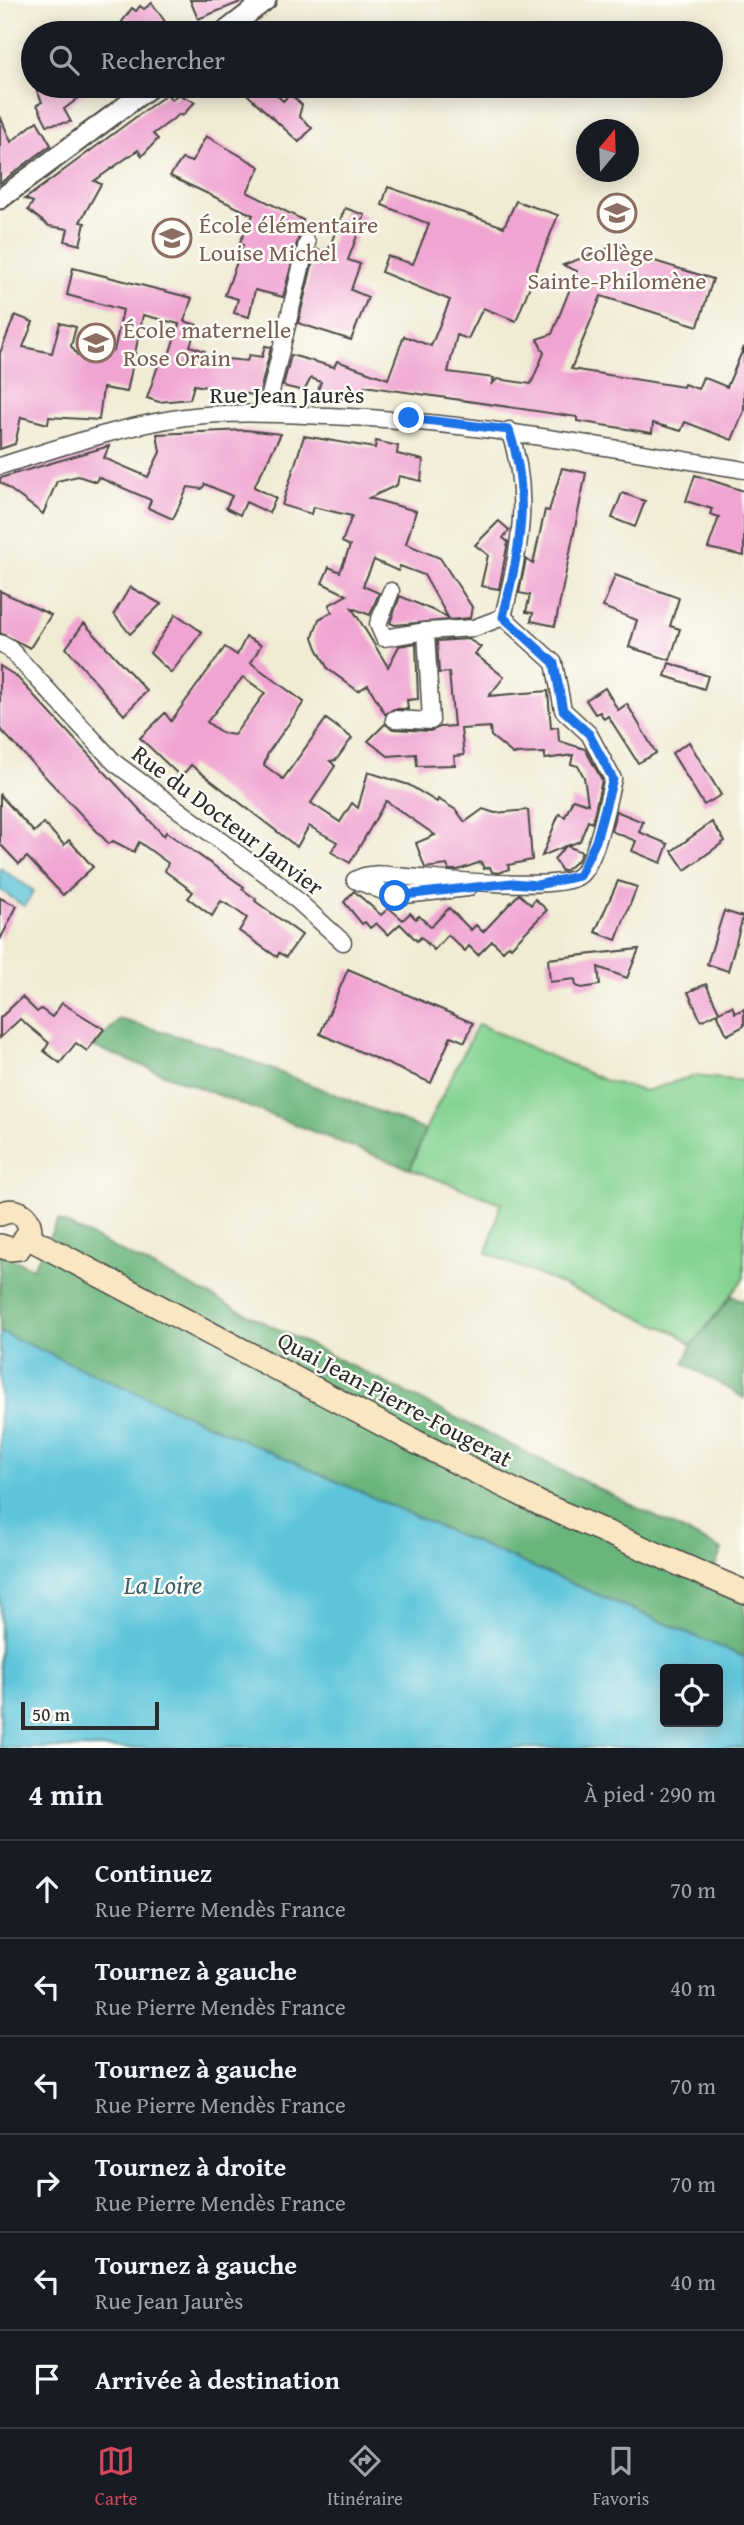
<!DOCTYPE html>
<html lang="fr">
<meta charset="utf-8">
<style>
body{margin:0;font-family:"Gentium Book Plus",serif;background:#20242c;color:#f1f3f6}
.controls{position:absolute;right:21px;bottom:21px;display:grid;overflow:hidden;border-radius:7px;box-shadow:0 4px 18px #0003}
.controls button{width:63px;height:63px;display:grid;place-items:center;padding:0;border:0;border-bottom:2px solid #363941;background:#171b24;color:#f1f3f6;font:35px sans-serif}
.compass{position:absolute;left:576px;top:119px;width:63px;height:63px;border-radius:50%;background:#171b24;box-shadow:0 4px 18px #0003;rotate:19deg}
.scale{position:absolute;left:21px;bottom:18px;width:138px;box-sizing:border-box;padding-left:7px;border:4px solid #2b2b2b;border-top:0;font-size:19px;line-height:24px;white-space:nowrap;color:#2b2b2b;-webkit-text-stroke:5px #fdfcf7;paint-order:stroke}
.stop{position:absolute;width:21px;height:21px;margin:-16px;border:5px solid #1a73e8;border-radius:50%;background:#fff}
.stop.end{background:#1a73e8;border-color:#fff;box-shadow:0 2px 7px #0008}
.list{margin:0;padding:0;list-style:none}
h2{display:flex;justify-content:space-between;align-items:center;height:91px;margin:0;padding:0 28px;font-size:30px}
h2 small{font-size:23px;font-weight:400;color:#9ea1a6}
.list li{display:grid;grid-template-columns:46px 1fr auto;gap:21px;align-items:center;box-sizing:border-box;height:98px;padding:0 28px;border-top:2px solid #363941}
.list b{display:block;font-size:26px;white-space:nowrap}
.list p{margin:0;font-size:23px;white-space:nowrap;color:#9ea1a6}
.list em{font-size:23px;font-style:normal;color:#9ea1a6}
.icon{flex:none;width:38px;height:38px;fill:none;stroke:currentColor;stroke-width:2;stroke-linecap:round;stroke-linejoin:round}
.map{position:relative;flex:none;width:744px;height:1748px;overflow:hidden}
.search{position:absolute;background:#171b24;box-shadow:0 4px 18px #0003;left:21px;right:21px;top:21px;height:77px;display:flex;align-items:center;gap:18px;box-sizing:border-box;padding:0 24px;border-radius:38px;color:#9ea1a6;font-size:26px}
.sheet{height:679px;background:#171b24}
nav{display:flex;justify-content:space-around;align-items:center;box-sizing:border-box;height:98px;border-top:2px solid #363941;background:#171b24;font-size:19px;color:#9ea1a6}
nav a{display:grid;justify-items:center;gap:4px}
nav .on{color:#d1495b}
.map>svg:first-child{display:block}
.green{fill:#84d392;stroke:#587f5e;stroke-width:2}
.forest{fill:#6bb57c;stroke:#4b7054;stroke-width:2}
.water{fill:#5dc5da;stroke:#447882;stroke-width:2;fill-rule:evenodd}
.building{fill:#f0a4d2;fill-rule:evenodd}
.lines{fill:none;stroke-linecap:round;stroke-linejoin:round}
.minor-casing{stroke:#494844;stroke-width:19}
.tertiary-casing{stroke:#494844;stroke-width:23}
.secondary-casing{stroke:#494844;stroke-width:26}
.minor{stroke:#fff;stroke-width:16}
.tertiary{stroke:#fff;stroke-width:19}
.secondary{stroke:#f9e7c3;stroke-width:23}
.route{stroke:#1a73e8;stroke-width:9}
.labels{text-anchor:middle;dominant-baseline:central;stroke-width:5;stroke-linejoin:round;paint-order:stroke}
.education-label{font-size:24px;fill:#785e54;stroke:#fdfcf7;text-anchor:start}
.street-label{font-size:24px;fill:#2b2b2b;stroke:#fdfcf7}
.water-label{font-size:26px;font-style:italic;fill:#3c6168;stroke:#fdfcf7}
</style>
<div class="map">
<svg width="744" height="1748" viewBox="0 0 744 1748">
<rect width="100%" height="100%" fill="#fdfcf7"/>
<filter id="ink" filterUnits="userSpaceOnUse"><feTurbulence type="fractalNoise" baseFrequency=".0143" numOctaves="2"/><feDisplacementMap in="SourceGraphic" scale="14" xChannelSelector="R" yChannelSelector="G"/><feConvolveMatrix kernelMatrix="1 2 1 2 8 2 1 2 1" color-interpolation-filters="sRGB"/></filter>
<filter id="wash" filterUnits="userSpaceOnUse"><feTurbulence type="fractalNoise" baseFrequency=".00686" numOctaves="4" result="noise"/><feDisplacementMap in="SourceGraphic" scale="28" xChannelSelector="R" yChannelSelector="G"/><feGaussianBlur stdDeviation="1.57" result="paint"/><feColorMatrix in="noise" values="0 0 0 0 0 0 0 0 0 0 0 0 0 0 0 0 0 1.4 0 .05"/><feComposite in="paint" operator="in"/></filter>
<g filter="url(#wash)">
<rect width="100%" height="100%" fill="#f0ebd3"/>
<!-- green -->
<path class="green" d="M478,1024L606,1081L645,1091L693,1076L744,1081V1278L692,1345L677,1333L487,1253L501,1203L410,1169L425,1130Z"/>
<!-- forest -->
<g class="forest">
<path d="M119,1019L218,1048L425,1130L410,1169L94,1047Z"/>
<path d="M58,1220L722,1550L706,1587L744,1603V1657L446,1530L0,1332V1254L33,1268Z"/>
<path d="M732,1296L744,1301V1398L684,1363L692,1345Z"/>
</g>
<!-- water -->
<g class="water">
<path d="M0,868L34,891L24,906L0,890Z"/>
<path d="M0,1332L446,1530L744,1657V1748H0ZM665,1669H718V1722H665Z"/>
</g>
<g id="blocks">
<!-- building -->
<g class="building">
<path d="M190,0H243V1L198,19Z"/>
<path d="M152,3L173,33H114L132,8L136,11L140,6L144,9Z"/>
<path d="M35,86H95L64,109L71,122L47,125L37,105L42,102Z"/>
<path d="M238,86H267L283,101L290,94L302,105L299,116L312,128L299,142Z"/>
<path d="M167,94L172,100L178,94L195,102L182,116L180,114L153,134L158,139L142,156L138,150L94,181L101,184L80,222L85,223L80,245L65,241L68,229L49,226L28,210L33,202L25,199Z"/>
<path d="M0,116L11,142L37,121L51,145L0,183Z"/>
<path d="M206,136L260,167L247,192L303,220L283,297L255,290L249,317L234,313L238,299L225,295L243,245L239,244L253,215L170,176L182,159L192,162Z"/>
<path d="M388,187L504,227L516,201L558,215L516,321L483,308L468,339L457,335L448,372L494,378L491,385L497,379L531,384L544,353L537,339L552,334L577,271L563,265L620,244L625,252L713,279L698,326L601,296L571,369L683,387L684,384L698,389L703,377L727,387L744,347V411L732,440L685,422L681,431L653,423L652,433L577,421V417L365,386L360,399H343L317,393L321,382L311,378L304,391L283,386L291,355L334,367L337,361L388,379L404,336L431,346L450,300L381,272L387,256L413,264L429,224L382,205Z"/>
<path d="M345,208L365,215L348,260L360,264L351,290L368,297L351,340L298,323L316,249L327,253Z"/>
<path d="M73,268L192,298L184,321L197,325L190,346L205,351L207,357L247,361L249,355L262,357L265,346L271,347L259,396L194,385L190,399L159,402L147,398L160,360L166,362L168,358L179,324L143,315L127,392L103,388L99,420L49,417L48,424L21,417L15,444L0,449V353L15,315L33,322L23,347L52,353L60,323L76,327L71,346L78,356L100,360L103,348L114,351L123,310L67,295Z"/>
<path d="M245,430L281,434L254,487L276,498L269,513L246,502L240,515L226,508L232,496L205,484L202,489L188,487L173,519L148,508L151,500L98,477L96,482L78,476L57,481L43,514L0,482V478L109,446L104,458L148,477L160,452L157,434Z"/>
<path d="M304,436L375,448L376,441L398,446L397,454L423,460L421,481L399,476L397,485L369,498L416,511L406,544L440,558L472,607L470,618L395,625L390,623L400,596L448,617L424,575L400,566L398,571L374,560L363,586L379,593L370,615L352,608L388,667L399,646L416,643L418,699L407,700L408,709H394L385,714L368,685L358,691L328,669L317,648L313,637L319,619L332,612L329,605L347,595L322,583L329,567L340,572L350,546L342,542L352,516L313,507L311,514L282,505Z"/>
<path d="M562,468L586,473L555,626L531,621L533,613L526,612L530,595L519,593L526,559L533,564L545,510L549,511Z"/>
<path d="M695,475L744,491V556L708,548L719,517L710,514L712,509L686,501Z"/>
<path d="M622,493L645,501L635,527L612,518Z"/>
<path d="M499,521L509,530L503,538L508,542L499,589L481,586L488,555L475,545Z"/>
<path d="M615,575L679,598L670,626L680,629L670,660L629,647L637,620L603,607Z"/>
<path d="M130,587L161,604L130,634L114,614Z"/>
<path d="M0,591L51,615L30,648L0,633Z"/>
<path d="M176,614L202,632L171,673L150,653Z"/>
<path d="M84,623L147,691L124,715L66,648Z"/>
<path d="M246,637L261,645L251,663L304,702L268,753L264,765L283,779L326,719L352,738L336,760L330,761L335,766L311,803L340,822L352,803L358,808L368,772L409,785L437,802L438,799L456,810L465,822L483,809L495,813L528,810L532,860L508,865L509,869L499,873L492,872L490,867L484,869L481,862L458,870H449L447,865L425,868L416,843L435,835L386,801L350,863L331,852L337,842L309,826L297,847L191,765L181,777L140,738L165,713L171,721L225,647L237,655ZM243,677L265,693L234,735L222,733L207,722Z"/>
<path d="M468,639L481,647L475,654L504,677L489,696L548,691L551,728L558,727L559,741L585,749L602,780L592,823L588,821L580,841L567,846L582,852L578,860L566,870L562,871L554,859L566,846L542,856L559,814L565,817L573,799L588,804L584,777L578,766L571,764L573,755L545,759V753L513,754L491,736L490,727L461,729L464,755L454,756L455,765L417,766L416,754L388,756L368,741L385,724L393,729L430,731L440,727L454,726L449,672L439,673L437,641Z"/>
<path d="M669,663L708,676L704,689L665,676Z"/>
<path d="M0,666L16,676L164,836L166,832L244,887L242,889L256,899L255,901L302,935L286,957L279,953L277,957L239,931L247,918L232,907L221,901L212,916L188,898L193,892L165,871L168,863L139,842L134,852L113,841L109,844L0,729Z"/>
<path d="M605,688L618,710L627,704L656,753L638,763L608,716L604,719L600,712L595,714L586,700Z"/>
<path d="M689,742L721,795L704,805L672,753Z"/>
<path d="M0,795L34,832L44,823L64,845L69,840L93,867L63,895L27,857L19,864L0,844Z"/>
<path d="M616,811L643,822L639,832L668,844L661,863L632,851L636,841L611,831Z"/>
<path d="M712,822L725,841L685,870L672,851Z"/>
<path d="M618,881L637,887L616,940L595,932Z"/>
<path d="M354,891L381,915L389,908L403,920L410,913L416,919L419,916L431,927L449,908L471,930L476,925L483,932L519,894L531,905L535,899L547,910L511,947L509,945L503,951L492,941L478,955L469,946L465,951L448,935L434,950L421,937L417,941L400,924L388,935L376,923L370,928L365,922L362,924L344,902Z"/>
<path d="M0,898L17,906L0,940Z"/>
<path d="M724,911L743,917L728,971L707,964Z"/>
<path d="M639,949L627,978L598,967L600,985L582,988L576,986L575,979L550,982L548,959Z"/>
<path d="M348,969L473,1023L465,1042L451,1036L431,1083L320,1034Z"/>
<path d="M706,984L719,1012L732,1006L735,1013L744,1009V1026L727,1035L717,1013L701,1021L688,992Z"/>
<path d="M22,997L37,1012L41,1009L52,1017L62,1003L104,1029L87,1051L76,1043L60,1063L44,1051L49,1043L20,1019L0,1038V1018Z"/>
</g>
</g>
</g>
<g filter="url(#ink)">
<use href="#blocks" fill-opacity="0" stroke="#494844" stroke-width="2"/>
<g class="lines">
<defs>
<g id="minor">
<path d="M266,412L307,243"/>
<path d="M0,466C61,447 122,426 185,417C232,411 281,414 328,416C469,421 605,447 744,470"/>
<path d="M391,591L378,624L384,638L426,631"/>
<path d="M0,643L9,648L115,763L278,883L343,942"/>
<path d="M394,719L431,721L426,631L474,628L503,617"/>
<path d="M355,880C371,870 390,876 407,877C439,879 558,892 579,876C597,862 607,801 613,779L589,734L563,710L554,663L503,617C519,551 532,496 509,430"/>
<path d="M355,880L395,896L468,888"/>
</g>
<g id="tertiary">
<path d="M223,33L266,0"/>
<path d="M0,199L152,86"/>
</g>
<g id="secondary">
<path d="M0,1214C15,1207 29,1214 30,1231L19,1248L10,1249L0,1246"/>
<path d="M29,1238L416,1442L541,1504L744,1592"/>
</g>
</defs>
<!-- minor casing -->
<use href="#minor" class="minor-casing"/>
<!-- tertiary casing -->
<use href="#tertiary" class="tertiary-casing"/>
<!-- secondary casing -->
<use href="#secondary" class="secondary-casing"/>
<!-- minor -->
<use href="#minor" class="minor"/>
<!-- tertiary -->
<use href="#tertiary" class="tertiary"/>
<!-- secondary -->
<use href="#secondary" class="secondary"/>
</g>
</g>
<g class="lines" filter="url(#ink)">
<!-- route -->
<path class="route" d="M395,896L512,883L537,885L579,876L596,841L613,779L589,734L563,710L554,663L503,617C519,551 532,496 509,430L409,418"/>
</g>
<!-- icons -->
<defs>
<symbol id="school-ring" viewBox="-11 -11 22 22"><circle r="9.5" fill="#fdfcf7" stroke="#8d6e63" stroke-width="1.5"/><path d="M0-5L7-2L0 1L-7-2ZM-4 1L0 2.5L4 1V4Q0 6-4 4Z" fill="#8d6e63"/></symbol>
</defs>
<g fill-rule="evenodd">
<use href="#school-ring" x="595" y="191" width="44" height="44"/>
<use href="#school-ring" x="150" y="216" width="44" height="44"/>
<use href="#school-ring" x="74" y="321" width="44" height="44"/>
</g>
<g class="labels">
<!-- education labels -->
<g class="education-label">
<text x="199" y="224">École élémentaire<tspan x="199" dy="28">Louise Michel</tspan></text>
<text x="617" y="252" text-anchor="middle">Collège<tspan x="617" dy="28">Sainte-Philomène</tspan></text>
<text x="123" y="329">École maternelle<tspan x="123" dy="28">Rose Orain</tspan></text>
</g>
<!-- street labels -->
<g class="street-label">
<text x="287" y="394">Rue Jean Jaurès</text>
<text transform="translate(228 820) rotate(37)">Rue du Docteur Janvier</text>
<text transform="translate(395 1399) rotate(28)">Quai Jean-Pierre-Fougerat</text>
</g>
<!-- water labels -->
<g class="water-label">
<text x="163" y="1584">La Loire</text>
</g>
</g>
</svg>
<div class="controls">
<button><svg class="icon" aria-label="locate" viewBox="0 0 24 24"><circle cx="12" cy="12" r="6"/><path d="M12 2v4M12 18v4M2 12h4M18 12h4"/></svg></button>
</div>
<svg class="compass" viewBox="-18 -18 36 36"><path d="M0-13l5 13h-10z" fill="#e53935"/><path d="M0 13l5-13h-10z" fill="#9ea1a6"/></svg>
<div class="scale">50 m</div>
<div class="stop" style="left:395px;top:896px"></div>
<div class="stop end" style="left:409px;top:418px"></div>
<div class="search"><svg class="icon" aria-label="search" viewBox="0 0 24 24"><circle cx="10" cy="10" r="6"/><path d="M15 15l6 6"/></svg>Rechercher</div>
</div>
<section class="sheet">
<h2>4 min<small>À pied · 290 m</small></h2>
<ul class="list">
<li><svg class="icon" aria-label="ahead" viewBox="0 0 24 24"><path d="M12 20V5M6 11l6-6 6 6"/></svg><div><b>Continuez</b><p>Rue Pierre Mendès France</p></div><em>70 m</em></li>
<li><svg class="icon" aria-label="left" viewBox="0 0 24 24"><path d="M17 20v-9H6M10 6l-5 5 5 5"/></svg><div><b>Tournez à gauche</b><p>Rue Pierre Mendès France</p></div><em>40 m</em></li>
<li><svg class="icon" aria-label="left" viewBox="0 0 24 24"><path d="M17 20v-9H6M10 6l-5 5 5 5"/></svg><div><b>Tournez à gauche</b><p>Rue Pierre Mendès France</p></div><em>70 m</em></li>
<li><svg class="icon" aria-label="right" viewBox="0 0 24 24"><path d="M7 20v-9h11M14 6l5 5-5 5"/></svg><div><b>Tournez à droite</b><p>Rue Pierre Mendès France</p></div><em>70 m</em></li>
<li><svg class="icon" aria-label="left" viewBox="0 0 24 24"><path d="M17 20v-9H6M10 6l-5 5 5 5"/></svg><div><b>Tournez à gauche</b><p>Rue Jean Jaurès</p></div><em>40 m</em></li>
<li><svg class="icon" aria-label="arrive" viewBox="0 0 24 24"><path d="M6 21V4h12l-3 4 3 4H6"/></svg><div><b>Arrivée à destination</b></div></li>
</ul>
</section>
<nav>
<a class="on"><svg class="icon" aria-label="map" viewBox="0 0 24 24"><path d="M3 6l6-2 6 2 6-2v14l-6 2-6-2-6 2zM9 4v14M15 6v14"/></svg>Carte</a>
<a><svg class="icon" aria-label="directions" viewBox="0 0 24 24"><path d="M12 3l9 9-9 9-9-9zM9 14v-3h6M13 9l2 2-2 2"/></svg>Itinéraire</a>
<a><svg class="icon" aria-label="saved" viewBox="0 0 24 24"><path d="M7 4h10v16l-5-4-5 4z"/></svg>Favoris</a>
</nav>
